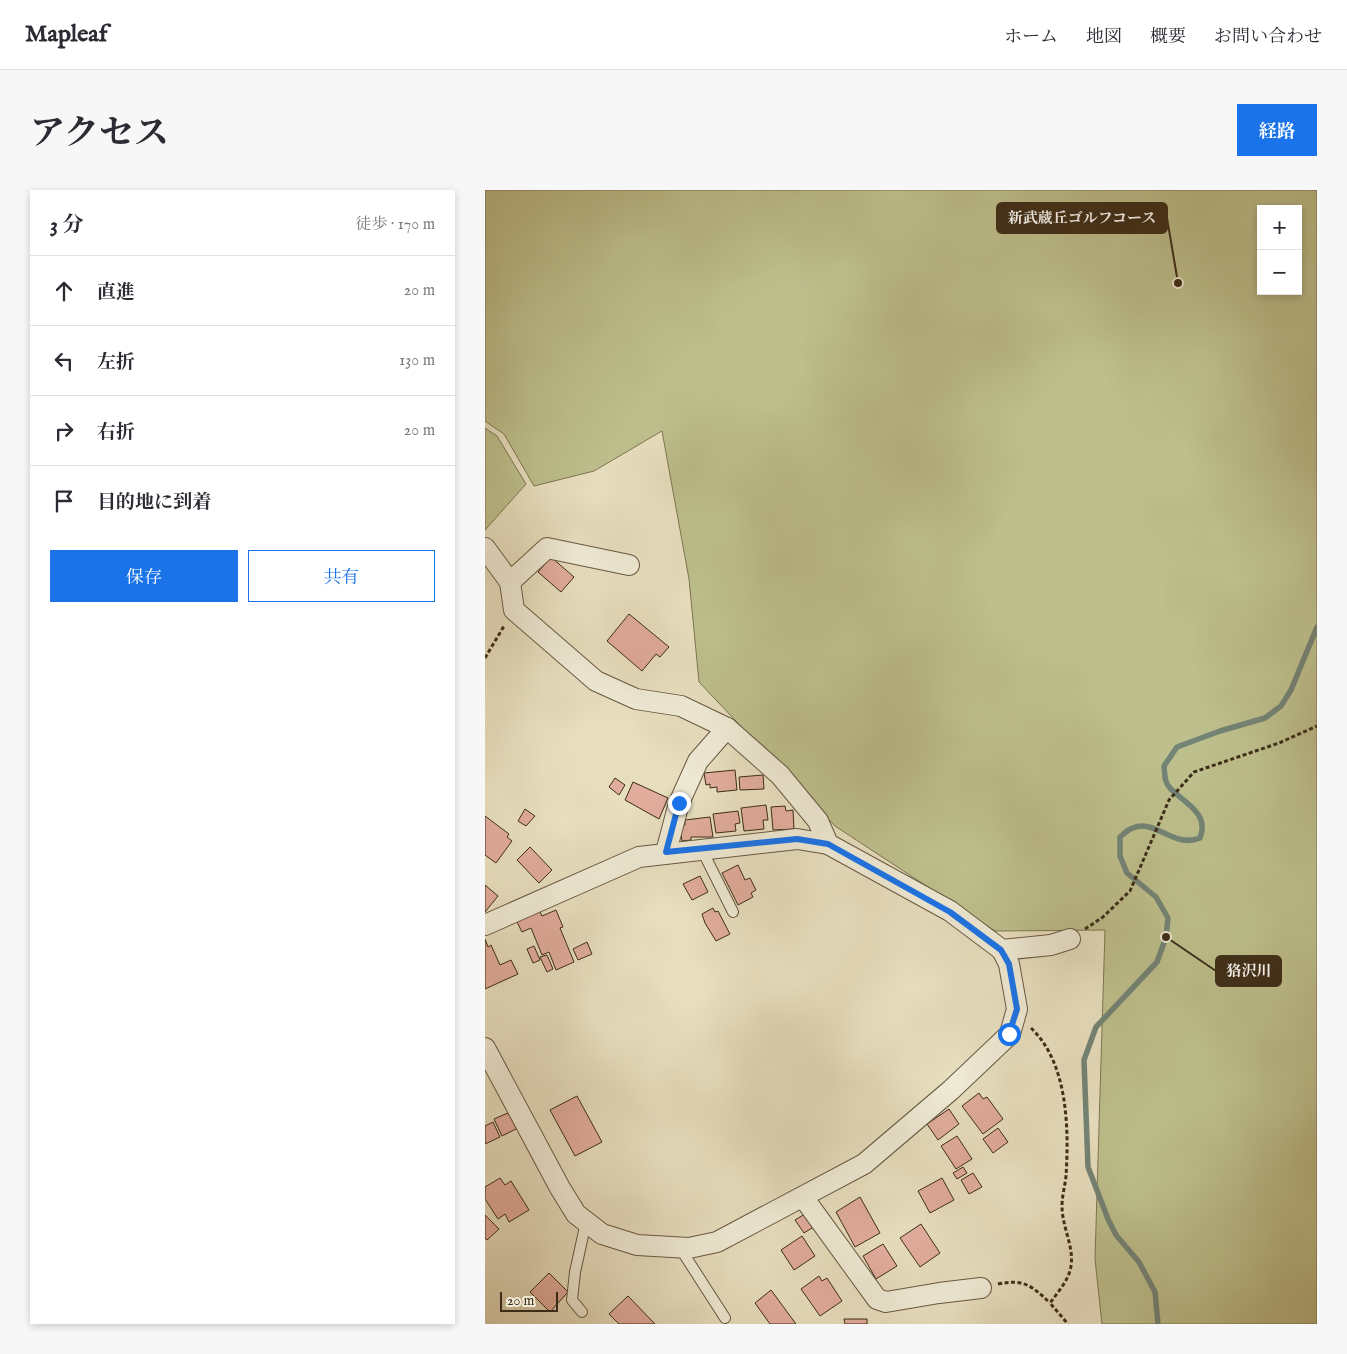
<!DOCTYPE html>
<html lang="ja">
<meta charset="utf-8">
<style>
body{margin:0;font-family:"IM FELL English","Noto Serif JP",serif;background:#f7f7f7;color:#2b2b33}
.controls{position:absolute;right:15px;top:15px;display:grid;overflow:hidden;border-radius:0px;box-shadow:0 2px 8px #0003}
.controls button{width:45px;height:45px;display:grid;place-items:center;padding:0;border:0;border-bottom:1px solid #e1e1e2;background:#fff;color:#2b2b33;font:25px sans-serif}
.scale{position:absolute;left:15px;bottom:12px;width:58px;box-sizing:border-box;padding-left:5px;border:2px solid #3d2d18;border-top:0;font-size:14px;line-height:18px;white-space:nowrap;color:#3d2d18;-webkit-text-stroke:4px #efead5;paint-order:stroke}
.stop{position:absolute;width:15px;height:15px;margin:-11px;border:4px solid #1a73e8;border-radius:50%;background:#fff}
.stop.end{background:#1a73e8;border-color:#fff;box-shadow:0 1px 5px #0008}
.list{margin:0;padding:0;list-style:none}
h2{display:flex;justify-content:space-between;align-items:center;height:65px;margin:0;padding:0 20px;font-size:21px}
h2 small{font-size:16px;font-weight:400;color:#7c7c81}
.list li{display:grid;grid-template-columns:32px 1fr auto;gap:15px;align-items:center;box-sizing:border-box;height:70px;padding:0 20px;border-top:1px solid #e1e1e2}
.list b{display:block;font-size:19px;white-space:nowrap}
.list em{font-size:16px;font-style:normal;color:#7c7c81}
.actions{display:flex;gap:10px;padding:15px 20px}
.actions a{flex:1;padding:11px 0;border:1px solid #1a73e8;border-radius:0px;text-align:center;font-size:18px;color:#1a73e8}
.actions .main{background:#1a73e8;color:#fff}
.icon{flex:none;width:28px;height:28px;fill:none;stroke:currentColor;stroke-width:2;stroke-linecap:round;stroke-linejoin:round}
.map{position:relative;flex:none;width:832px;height:1134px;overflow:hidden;border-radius:0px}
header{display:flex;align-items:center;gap:30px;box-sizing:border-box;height:70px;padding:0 25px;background:#fff;border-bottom:1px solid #e1e1e2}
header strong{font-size:24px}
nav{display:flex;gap:28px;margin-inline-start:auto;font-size:18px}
.intro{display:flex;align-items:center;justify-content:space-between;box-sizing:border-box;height:120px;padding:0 30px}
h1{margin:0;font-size:35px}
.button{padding:12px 22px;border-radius:0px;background:#1a73e8;color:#fff;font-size:18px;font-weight:700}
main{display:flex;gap:30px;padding:0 30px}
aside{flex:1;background:#fff;border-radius:0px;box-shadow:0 2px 8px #0003}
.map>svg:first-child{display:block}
.green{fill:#bdbf8c;stroke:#7d7652;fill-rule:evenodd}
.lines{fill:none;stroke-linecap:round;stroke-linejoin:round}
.stream{stroke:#738375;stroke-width:5.5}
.building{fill:#e1ac9c;stroke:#3d2d18}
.service-casing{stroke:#685942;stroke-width:12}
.minor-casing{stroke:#685942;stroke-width:22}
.path{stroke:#3d2d18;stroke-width:3;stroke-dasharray:4 2.5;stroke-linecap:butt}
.service{stroke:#efead5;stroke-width:10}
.minor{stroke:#efead5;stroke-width:20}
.route{stroke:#1a73e8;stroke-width:6}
.leader{fill:none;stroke:#3d2d18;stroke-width:2}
.callout-dot{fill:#3d2d18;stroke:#efead5;stroke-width:2}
.callout{fill:#3d2d18;stroke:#3d2d18;stroke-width:2}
.callout-label{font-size:15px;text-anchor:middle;font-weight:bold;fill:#fff}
</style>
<header>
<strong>Mapleaf</strong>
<nav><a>ホーム</a><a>地図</a><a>概要</a><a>お問い合わせ</a></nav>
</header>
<div class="intro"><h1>アクセス</h1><a class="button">経路</a></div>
<main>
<aside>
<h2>3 分<small>徒歩 · 170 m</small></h2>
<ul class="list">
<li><svg class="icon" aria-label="ahead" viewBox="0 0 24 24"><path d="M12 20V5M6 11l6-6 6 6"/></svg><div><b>直進</b></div><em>20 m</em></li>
<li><svg class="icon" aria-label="left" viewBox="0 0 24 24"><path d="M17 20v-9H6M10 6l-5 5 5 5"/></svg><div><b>左折</b></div><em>130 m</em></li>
<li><svg class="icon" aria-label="right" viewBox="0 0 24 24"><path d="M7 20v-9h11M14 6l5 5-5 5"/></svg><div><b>右折</b></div><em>20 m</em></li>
<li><svg class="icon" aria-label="arrive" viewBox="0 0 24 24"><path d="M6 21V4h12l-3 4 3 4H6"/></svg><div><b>目的地に到着</b></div></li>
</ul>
<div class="actions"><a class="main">保存</a><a>共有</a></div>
</aside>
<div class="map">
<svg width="832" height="1134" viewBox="0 0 832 1134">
<rect width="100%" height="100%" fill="#e7debe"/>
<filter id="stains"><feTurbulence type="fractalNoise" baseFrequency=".004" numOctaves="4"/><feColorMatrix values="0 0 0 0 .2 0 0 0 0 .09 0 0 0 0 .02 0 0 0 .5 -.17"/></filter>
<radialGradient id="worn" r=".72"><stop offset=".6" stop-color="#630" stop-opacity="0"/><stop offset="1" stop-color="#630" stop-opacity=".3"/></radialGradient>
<!-- green -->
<g class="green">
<path d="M0,0H832V1134H617L610,1069L620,740L510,741L350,636L214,492L204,389L177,241L109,281L49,296L19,244L0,231ZM776,19H813V101H776Z"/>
<path d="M0,238L12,246L41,294L0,340Z"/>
</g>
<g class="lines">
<!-- stream -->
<path class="stream" d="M673,1134L670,1102L654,1072L631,1045L623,1029L603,977L599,870L611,837L672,772L681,747L683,728L671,707L642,683L635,666V647C639,644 643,639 648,638C669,628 689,659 715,648C725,623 699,613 685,598C679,592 680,584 679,576L692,557L735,541L780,528L796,516L806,500L832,437"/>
</g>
<!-- building -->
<g class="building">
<path d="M66,367L89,387L76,402L53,382Z"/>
<path d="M144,424L184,457L175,467L171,464L157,481L122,451Z"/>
<path d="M250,580L252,600L232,602V597L225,598V594L221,595L219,583Z"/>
<path d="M278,585L279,599L255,600L254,587Z"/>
<path d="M130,588L140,595L134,605L124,597Z"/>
<path d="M148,592L183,608L174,629L140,610Z"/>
<path d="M281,615L283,630H278L279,639L259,641L256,618Z"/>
<path d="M300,616L301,621L308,620L309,639L288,640L286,617Z"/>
<path d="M40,619L50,626L41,636L33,631Z"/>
<path d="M253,621L255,633L250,634L251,641L231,643L228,624Z"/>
<path d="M0,626L24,644L22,647L27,651L11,673L0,665Z"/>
<path d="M225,627L228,647H206V650L197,651L195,635H200V630Z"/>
<path d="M45,657L67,680L54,693L32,670Z"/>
<path d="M253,675L260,690L265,688L271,700L266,703L268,707L253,715L237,683Z"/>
<path d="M215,686L223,702L207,710L198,694Z"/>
<path d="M0,695L13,706L0,722Z"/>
<path d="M228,718L230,722L233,721L245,744L231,751L220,733L217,724Z"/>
<path d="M54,720L57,726L71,720L78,737L75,738L89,772L71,780L64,762L57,765L46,738L37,742L31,730Z"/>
<path d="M0,749L3,757L6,755L15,775L26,770L33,784L0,799Z"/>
<path d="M102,752L107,764L93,770L88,759Z"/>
<path d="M49,756L55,770L48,773L42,759Z"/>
<path d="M62,765L68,779L62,782L55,767Z"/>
<path d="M494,903L498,909L502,907L518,929L498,944L477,916Z"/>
<path d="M92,906L117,952L90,966L65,920Z"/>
<path d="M464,919L474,934L453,950L442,934Z"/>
<path d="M25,922L33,938L17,946L9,929Z"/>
<path d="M8,932L15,947L0,954V936Z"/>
<path d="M513,938L523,952L508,963L498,949Z"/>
<path d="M472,946L487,969L471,979L456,956Z"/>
<path d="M478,977L482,983L472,989L468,983Z"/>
<path d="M488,983L497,997L484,1004L476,990Z"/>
<path d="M15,988L20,995L26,991L44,1020L24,1032L20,1024L13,1029L0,1009V997Z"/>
<path d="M457,988L469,1010L445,1023L433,1001Z"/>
<path d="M375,1007L395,1043L370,1057L351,1022Z"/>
<path d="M323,1022L332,1035L319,1043L310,1030Z"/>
<path d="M0,1025L14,1039L2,1050L0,1048Z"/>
<path d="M436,1034L455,1063L435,1077L415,1048Z"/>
<path d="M317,1046L330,1066L309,1080L296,1060Z"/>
<path d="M398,1054L412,1076L391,1089L378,1066Z"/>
<path d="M64,1083L83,1102L65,1122L45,1102Z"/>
<path d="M334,1086L337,1091L342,1088L357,1111L335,1126L316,1099Z"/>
<path d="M286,1100L311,1134H285L270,1113Z"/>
<path d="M143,1106L170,1134H134L124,1124Z"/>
<path d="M359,1129H382V1134H360Z"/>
</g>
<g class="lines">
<defs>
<g id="service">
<path d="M216,658L248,722"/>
<path d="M195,1058L240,1128"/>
<path d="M97,1122L87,1110L90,1082L101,1032"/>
</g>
<g id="minor">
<path d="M0,358L25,392L29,420L111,491L151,509L196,516L242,538L295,585L333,631L343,654"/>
<path d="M25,392L62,358L144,375"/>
<path d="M181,662L194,613L213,571L242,538"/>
<path d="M0,735L154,667L312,649L343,654L465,721L517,760L524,774L532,819L525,844L466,900L379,974L232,1052L204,1058L152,1055L117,1044L91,1024L75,998L0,858"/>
<path d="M517,760L566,755L585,749"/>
<path d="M318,1007L392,1109L401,1112L454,1103L496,1098"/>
</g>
</defs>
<!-- service casing -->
<use href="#service" class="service-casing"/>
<!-- minor casing -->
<use href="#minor" class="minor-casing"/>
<!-- path -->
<g class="path">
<path d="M0,468L19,436"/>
<path d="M600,739L618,727L645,701L684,610L709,582L794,553L832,536"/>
<path d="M546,838C583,873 584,938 581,986C580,996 577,1006 577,1016C577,1037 589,1056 586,1076C584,1090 573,1102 565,1113L583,1134"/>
<path d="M513,1094C539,1089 546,1095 565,1113"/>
</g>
<!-- service -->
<use href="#service" class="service"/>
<!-- minor -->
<use href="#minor" class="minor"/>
</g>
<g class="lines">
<!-- route -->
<path class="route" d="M194,613L181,662L312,649L343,654L465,722L516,760L524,774L532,819L524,844"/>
</g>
<!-- callouts -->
<path class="leader" d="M693 93L682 28M681 747L731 781"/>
<g class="callout-dot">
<circle cx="693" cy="93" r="5"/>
<circle cx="681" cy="747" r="5"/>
</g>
<g class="callout">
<rect x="512" y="13" width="170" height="30" rx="5"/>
<rect x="731" y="766" width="65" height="30" rx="5"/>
</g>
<g class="callout-label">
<text x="597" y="33">新武蔵丘ゴルフコース</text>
<text x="764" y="786">狢沢川</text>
</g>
<rect width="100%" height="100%" filter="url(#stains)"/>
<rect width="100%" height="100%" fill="url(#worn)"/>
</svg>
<div class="controls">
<button>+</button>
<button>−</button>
</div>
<div class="scale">20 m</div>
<div class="stop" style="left:524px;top:844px"></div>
<div class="stop end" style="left:194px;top:613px"></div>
</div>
</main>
